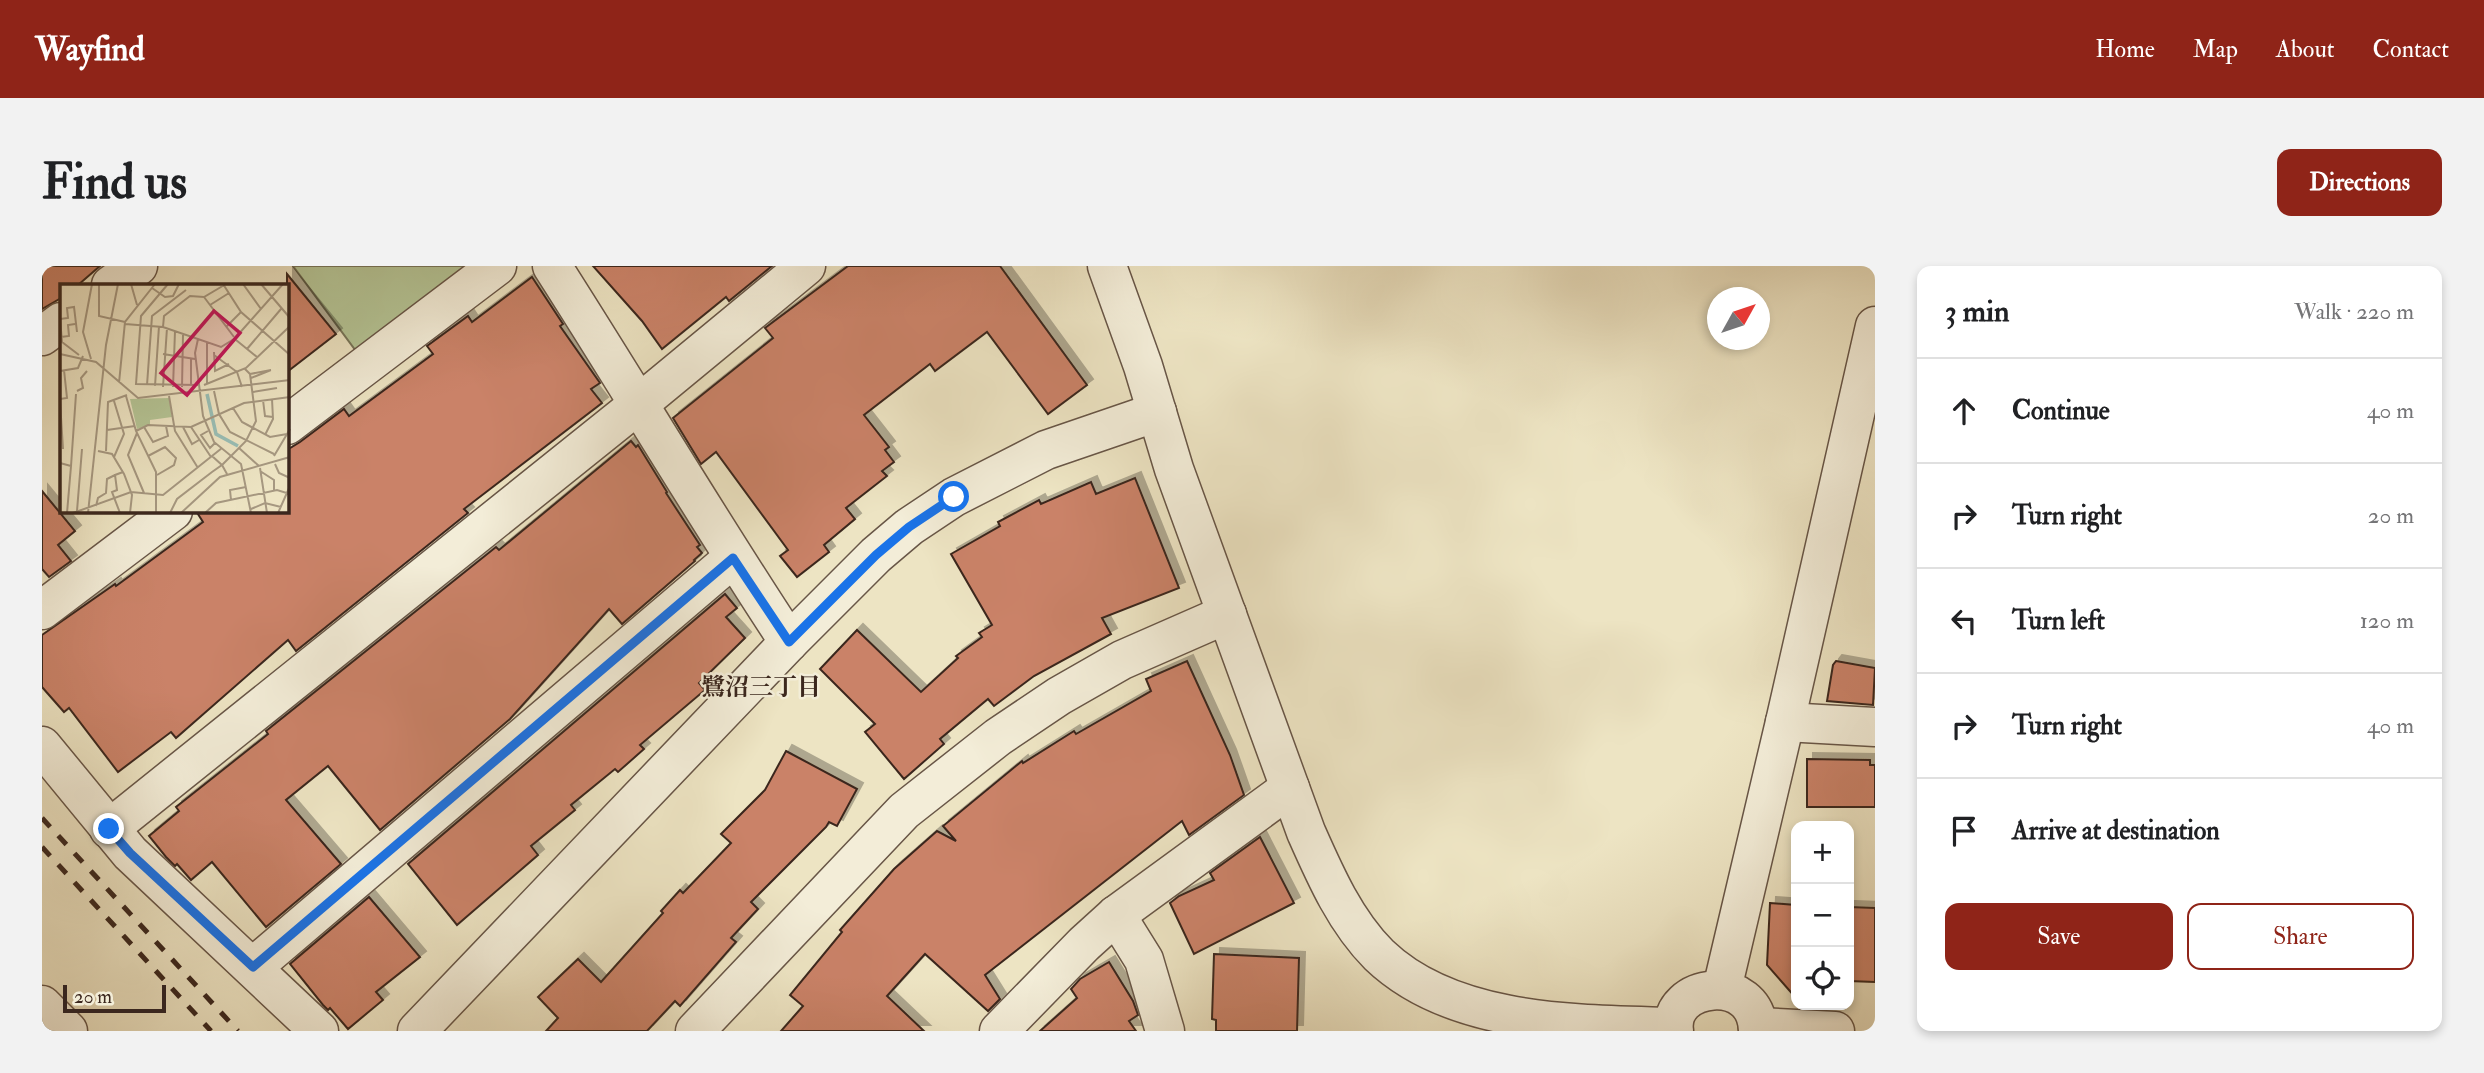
<!DOCTYPE html>
<meta charset="utf-8">
<style>
body{margin:0;font-family:"IM FELL Double Pica","Noto Serif JP",serif;background:#f2f2f2;color:#202124}
.controls{position:absolute;right:21px;bottom:21px;display:grid;overflow:hidden;border-radius:14px;box-shadow:0 4px 10px #0003}
.controls button{width:63px;height:63px;display:grid;place-items:center;padding:0;border:0;border-bottom:2px solid #e0e0e0;background:#fff;color:#202124;font:35px sans-serif}
.compass{position:absolute;left:1665px;top:21px;width:63px;height:63px;border-radius:50%;background:#fff;box-shadow:0 4px 10px #0003;rotate:50deg}
.scale{position:absolute;left:21px;bottom:18px;width:103px;box-sizing:border-box;padding-left:7px;border:4px solid #3b271e;border-top:0;font-size:19px;line-height:24px;white-space:nowrap;color:#3b271e;-webkit-text-stroke:5px #f3edd8;paint-order:stroke}
.stop{position:absolute;width:21px;height:21px;margin:-16px;border:5px solid #1a73e8;border-radius:50%;background:#fff}
.stop.end{background:#1a73e8;border-color:#fff;box-shadow:0 2px 7px #0008}
.list{margin:0;padding:0;list-style:none}
h2{display:flex;justify-content:space-between;align-items:center;height:91px;margin:0;padding:0 28px;font-size:30px}
h2 small{font-size:23px;font-weight:400;color:#757577}
.list li{display:grid;grid-template-columns:46px 1fr auto;gap:21px;align-items:center;box-sizing:border-box;height:105px;padding:0 28px;border-top:2px solid #e0e0e0}
.list b{display:block;font-size:26px;white-space:nowrap}
.list em{font-size:23px;font-style:normal;color:#757577}
.actions{display:flex;gap:14px;padding:21px 28px}
.actions a{flex:1;padding:16px 0;border:2px solid #8f2418;border-radius:14px;text-align:center;font-size:24px;color:#8f2418}
.actions .main{background:#8f2418;color:#fff}
.icon{flex:none;width:38px;height:38px;fill:none;stroke:currentColor;stroke-width:2;stroke-linecap:round;stroke-linejoin:round}
.map{position:relative;flex:none;width:1833px;height:765px;overflow:hidden;border-radius:14px}
header{display:flex;align-items:center;gap:42px;box-sizing:border-box;height:98px;padding:0 35px;background:#8f2418;color:#fff}
header strong{font-size:33px}
nav{display:flex;gap:38px;margin-inline-start:auto;font-size:24px}
.intro{display:flex;align-items:center;justify-content:space-between;box-sizing:border-box;height:168px;padding:0 42px}
h1{margin:0;font-size:49px}
.button{padding:18px 32px;border-radius:14px;background:#8f2418;color:#fff;font-size:24px;font-weight:700}
main{display:flex;gap:42px;padding:0 42px}
aside{flex:1;background:#fff;border-radius:14px;box-shadow:0 4px 10px #0003}
.map>svg:first-child{display:block}
.green{fill:#b5c596;stroke:#78765a;stroke-width:2}
.building{fill:#ca8267;stroke:#3b271e;stroke-width:2;filter:url(#shadow)}
.lines{fill:none;stroke-linecap:round;stroke-linejoin:round}
.minor-casing{stroke:#685647;stroke-width:41}
.minor{stroke:#f3edd8;stroke-width:38}
.rail{stroke:#3b271e;stroke-width:5;stroke-dasharray:12 12;stroke-linecap:butt}
.route{stroke:#1a73e8;stroke-width:9}
.labels{text-anchor:middle;dominant-baseline:central;stroke-width:5;stroke-linejoin:round;paint-order:stroke}
.neighbourhood-label{font-size:24px;font-weight:bold;fill:#3b271e;stroke:#f3edd8}
.inset-river{fill:none;stroke:#99beb5;stroke-width:3.5}
.inset-road{fill:none;stroke:#a69881;stroke-width:2}
.view{fill:#c2185b;fill-opacity:0.15;stroke:#c2185b;stroke-width:3.5}
.inset-edge{fill:none;stroke:#3b271e;stroke-width:3.5}
</style>
<header>
<strong>Wayfind</strong>
<nav><a>Home</a><a>Map</a><a>About</a><a>Contact</a></nav>
</header>
<div class="intro"><h1>Find us</h1><a class="button">Directions</a></div>
<main>
<div class="map">
<svg width="1833" height="765" viewBox="0 0 1833 765">
<defs>
<filter id="shadow"><feDropShadow dx="6" dy="-6" stdDeviation="0" flood-color="#0004"/></filter>
</defs>
<rect width="100%" height="100%" fill="#ede4c3"/>
<filter id="stains"><feTurbulence type="fractalNoise" baseFrequency=".00286" numOctaves="4"/><feColorMatrix values="0 0 0 0 .2 0 0 0 0 .09 0 0 0 0 .02 0 0 0 .5 -.17"/></filter>
<radialGradient id="worn" r=".72"><stop offset=".6" stop-color="#630" stop-opacity="0"/><stop offset="1" stop-color="#630" stop-opacity=".3"/></radialGradient>
<!-- green -->
<path class="green" d="M251,0H426L314,85Z"/>
<!-- building -->
<g class="building">
<path d="M0,0H58L36,19H19V32L0,43Z"/>
<path d="M551,0H730L687,35L684,31L620,83L600,55Z"/>
<path d="M806,0H958L1045,119L1006,148L945,66L893,105L888,98L822,149L847,181L843,184L852,196L840,205L845,210L804,242L813,253L782,279L787,286L755,311L738,290L746,284L674,186L659,198L631,152L731,72L723,62Z"/>
<path d="M245,8L294,68L245,106Z"/>
<path d="M490,11L521,58L518,60L558,117L549,123L560,137L422,243L426,247L254,385L246,374L134,472L129,466L76,506L27,442L22,446L0,421V369L73,318L74,320L161,256L154,245H245V184L258,176L302,143L307,150L391,88L385,80L426,50L430,56Z"/>
<path d="M589,175L594,181L596,179L625,226L624,227L658,279L655,281L660,287L652,294L653,295L580,358L567,343L468,453L338,564L286,500L244,534L299,598L224,661L170,596L149,614L135,598L133,600L124,591L107,570L137,545L134,541L226,468L224,465L454,281L457,284Z"/>
<path d="M1093,212L1137,322L1060,352L1069,368L992,410L952,440L946,433L898,473L902,478L862,513L823,466L833,458L778,403L815,364L879,426L916,392L914,390L940,371L937,367L950,359L909,288L958,260L956,256L997,234L999,238L1049,216L1054,228Z"/>
<path d="M0,225L33,265L16,279L29,295L7,311L0,303Z"/>
<path d="M683,328L695,342L684,351L703,372L657,417L663,424L598,479L602,483L576,506L573,503L529,539L533,544L489,580L496,589L415,659L366,598Z"/>
<path d="M1145,395L1188,489L1202,529L1147,569L1140,555L943,709L958,733L946,745L883,688L845,730L882,765H739L761,740L748,729L800,666L798,664L852,603L895,565L914,575L901,560L980,495L981,497L1032,465L1034,468L1109,425L1104,413Z"/>
<path d="M1794,395L1833,402L1831,439L1785,435L1791,399Z"/>
<path d="M744,485L815,523L795,560L787,556L784,561L709,636L716,643L689,672L694,676L638,740L633,735L605,765H504L516,752L496,731L536,693L559,716L621,647L619,645L638,624L641,627L689,577L679,568L723,524Z"/>
<path d="M1765,493L1828,494V499H1833V541H1765Z"/>
<path d="M1218,571L1252,637L1152,688L1128,637L1137,630L1172,614L1168,607Z"/>
<path d="M327,631L378,691L334,726L341,734L306,763L288,742L286,744L281,739L248,698Z"/>
<path d="M1728,637L1754,639V732L1725,699Z"/>
<path d="M1807,641L1833,642V716L1807,715Z"/>
<path d="M1172,688L1257,692L1255,765H1174V754L1170,753Z"/>
<path d="M1067,696L1091,735L1096,749L1087,755L1094,765H998L1035,732L1029,723L1038,713Z"/>
</g>
<g class="lines">
<defs>
<g id="minor">
<path d="M510,0C590,125 665,252 747,376"/>
<path d="M1065,0L1101,100L1132,203L1264,566C1283,609 1303,655 1337,689C1411,760 1536,758 1631,761"/>
<path d="M69,19L96,0"/>
<path d="M0,70L19,56"/>
<path d="M245,159L455,0"/>
<path d="M0,344L131,245"/>
<path d="M1743,456L1833,461"/>
<path d="M0,480L88,587L277,765"/>
<path d="M67,563L598,137L764,0"/>
<path d="M1074,649L1102,694L1123,765"/>
<path d="M211,701L691,292"/>
<path d="M1680,723L1743,456L1833,60"/>
<path d="M0,739L26,765"/>
<path d="M1716,761L1793,765"/>
<path d="M375,765L747,376L834,289L867,261L912,231L1004,184L1115,146"/>
<path d="M653,765L862,545L956,471L1017,430L1080,394L1185,348"/>
<path d="M957,765L1042,678L1074,649L1248,522"/>
<path d="M1632,765C1625,717 1715,705 1716,765"/>
</g>
</defs>
<!-- minor casing -->
<use href="#minor" class="minor-casing"/>
<!-- minor -->
<use href="#minor" class="minor"/>
<!-- rail -->
<g class="rail">
<path d="M0,552L196,765"/>
<path d="M0,581L169,765"/>
</g>
</g>
<g class="lines">
<!-- route -->
<path class="route" d="M67,563L88,587L211,701L691,292L747,376L834,289L867,261L912,231"/>
</g>
<g class="labels">
<!-- neighbourhood labels -->
<g class="neighbourhood-label">
<text x="719" y="421">鷺沼三丁目</text>
</g>
</g>
<!-- overview -->
<g transform="translate(18 18)">
<rect width="229" height="229" fill="#ede4c3"/>
<path d="M109,114L112,133L90,136V141L77,145L70,115Z" fill="#b5c596"/>
<path class="inset-river" d="M147,110L156,150L178,162"/>
<path class="inset-road" d="M39,0V32L65,38M71,0L77,21M108,0L81,32L76,100L138,101M163,0L181,28L230,71M183,0L201,25M201,0L230,34M92,4L105,13L113,12L119,0M144,13L174,53M150,21L169,9M0,34L2,58L19,71M0,35L8,34L7,24L14,23L17,48M65,40L103,43L161,63L174,55M103,43L104,32L130,12L144,13L166,0M166,43L181,28M1,53L9,52L8,41L15,40M176,53L223,0M138,55L135,69L143,132L154,158L181,180L191,229M176,56L197,73M147,59V100M187,65L221,25M154,68L155,87L169,80M0,70L36,78L78,114L230,96M103,70L135,75M154,71L177,88L182,103M131,74V102M31,75L23,48L32,0M0,87L18,84L23,72M190,90L211,86M191,94L211,86M59,99L65,38L95,0M87,101L92,32L126,6M144,101L186,84L230,42M95,102L99,42M103,103L107,44M113,103L115,47M122,103L123,50M17,107L23,104L21,94L27,87M154,107L159,130L170,148L214,170M193,108L217,104M66,112L76,147L96,188V229M109,112L115,147L138,184M0,115L7,114L4,86M203,116L205,132L213,133M0,117L3,165M173,124L182,138L210,153L227,150M84,143L93,158L108,152L106,142M123,143L132,160L139,156M131,143L151,173M47,146L75,142M76,147L88,141L131,143L184,119L230,113M148,147L141,151L150,164L155,159M77,149L68,171L84,209M205,151L213,135L212,115M179,164L199,182M38,167L52,170L64,190L72,211L70,229M46,167L48,118L67,111M88,172L105,163L116,174L114,181L97,191M152,172L162,181L186,157L196,137L190,90L185,85M214,172L230,145M54,173L64,150L54,117M0,179L11,182L7,229M215,180L219,189L230,194M11,182L16,110M200,184L207,229M200,187L214,196V206M171,216L170,206L186,203M36,222L38,214L46,209L47,195L55,191M191,225L205,219L221,223M17,227L22,165M13,229L71,208L103,211L162,164M28,229L46,61L58,0M60,229L52,208L57,206L55,191L63,188M110,229L117,215L152,188L162,181L167,190M121,229L160,193L230,173M145,229L156,219L217,206L230,210M218,229L230,202"/>
<path class="view" d="M154,27L180,49L127,111L101,89Z"/>
<rect width="229" height="229" class="inset-edge"/>
</g>
<rect width="100%" height="100%" filter="url(#stains)"/>
<rect width="100%" height="100%" fill="url(#worn)"/>
</svg>
<div class="controls">
<button>+</button>
<button>−</button>
<button><svg class="icon" aria-label="locate" viewBox="0 0 24 24"><circle cx="12" cy="12" r="6"/><path d="M12 2v4M12 18v4M2 12h4M18 12h4"/></svg></button>
</div>
<svg class="compass" viewBox="-18 -18 36 36"><path d="M0-13l5 13h-10z" fill="#e53935"/><path d="M0 13l5-13h-10z" fill="#757577"/></svg>
<div class="scale">20 m</div>
<div class="stop" style="left:912px;top:231px"></div>
<div class="stop end" style="left:67px;top:563px"></div>
</div>
<aside>
<h2>3 min<small>Walk · 220 m</small></h2>
<ul class="list">
<li><svg class="icon" aria-label="ahead" viewBox="0 0 24 24"><path d="M12 20V5M6 11l6-6 6 6"/></svg><div><b>Continue</b></div><em>40 m</em></li>
<li><svg class="icon" aria-label="right" viewBox="0 0 24 24"><path d="M7 20v-9h11M14 6l5 5-5 5"/></svg><div><b>Turn right</b></div><em>20 m</em></li>
<li><svg class="icon" aria-label="left" viewBox="0 0 24 24"><path d="M17 20v-9H6M10 6l-5 5 5 5"/></svg><div><b>Turn left</b></div><em>120 m</em></li>
<li><svg class="icon" aria-label="right" viewBox="0 0 24 24"><path d="M7 20v-9h11M14 6l5 5-5 5"/></svg><div><b>Turn right</b></div><em>40 m</em></li>
<li><svg class="icon" aria-label="arrive" viewBox="0 0 24 24"><path d="M6 21V4h12l-3 4 3 4H6"/></svg><div><b>Arrive at destination</b></div></li>
</ul>
<div class="actions"><a class="main">Save</a><a>Share</a></div>
</aside>
</main>
